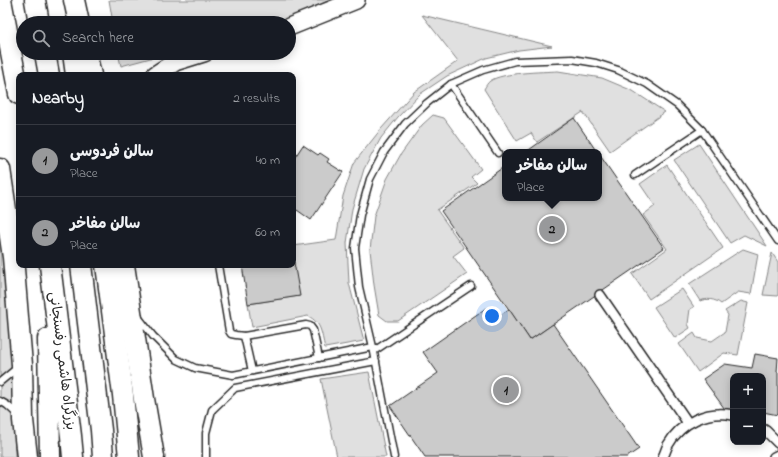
<!DOCTYPE html>
<meta charset="utf-8">
<style>
body{margin:0;font-family:"Indie Flower","Playpen Sans Arabic",sans-serif;background:#20242c;color:#f1f3f6}
.controls{position:absolute;right:12px;bottom:12px;display:grid;overflow:hidden;border-radius:8px;box-shadow:0 2px 10px #0003}
.controls button{width:36px;height:36px;display:grid;place-items:center;padding:0;border:0;border-bottom:1px solid #363941;background:#171b24;color:#f1f3f6;font:20px sans-serif}
.you{position:absolute;left:492px;top:316px;width:14px;height:14px;margin:-10px;border:3px solid #fff;border-radius:50%;background:#1a73e8;box-shadow:0 0 0 6px #1a73e833}
.badge{display:grid;place-items:center;width:26px;height:26px;border-radius:50%;background:#98999b;color:#111;font-size:13px;font-weight:700}
.pin{position:absolute;translate:-50% -50%;border:2px solid #fff;box-shadow:0 1px 4px #0006}
.popup{position:absolute;left:502px;top:149px;width:100px;height:52px;box-sizing:border-box;display:grid;place-content:center;border-radius:8px;background:#171b24;filter:drop-shadow(0 1px 3px #0005);font-size:13px;white-space:nowrap;color:#9ea1a6}
.popup b{font-size:15px;color:#f1f3f6}
.popup::after{content:'';position:absolute;left:50%;top:100%;margin-left:-8px;border:8px solid transparent;border-top-color:#171b24}
.list{margin:0;padding:0;list-style:none}
h2{display:flex;justify-content:space-between;align-items:center;height:52px;margin:0;padding:0 16px;font-size:17px}
h2 small{font-size:13px;font-weight:400;color:#9ea1a6}
.list li{display:grid;grid-template-columns:26px 1fr auto;gap:12px;align-items:center;box-sizing:border-box;height:72px;padding:0 16px;border-top:1px solid #363941}
.list b{display:block;font-size:15px;white-space:nowrap}
.list p{margin:0;font-size:13px;white-space:nowrap;color:#9ea1a6}
.list em{font-size:13px;font-style:normal;color:#9ea1a6}
.icon{flex:none;width:22px;height:22px;fill:none;stroke:currentColor;stroke-width:2;stroke-linecap:round;stroke-linejoin:round}
.map{position:relative;flex:none;width:778px;height:457px;overflow:hidden}
.search{position:absolute;background:#171b24;box-shadow:0 2px 10px #0003;left:16px;top:16px;width:280px;height:44px;display:flex;align-items:center;gap:10px;box-sizing:border-box;padding:0 14px;border-radius:22px;color:#9ea1a6;font-size:15px}
.panel{position:absolute;background:#171b24;box-shadow:0 2px 10px #0003;left:16px;top:72px;width:280px;height:196px;border-radius:8px}
.map>svg:first-child{display:block}
.green{fill:#e0e0e0;stroke:#868686}
.building{fill:#cbcbcb;stroke:#2b2b2b}
.lines{fill:none;stroke-linecap:round;stroke-linejoin:round}
.service-casing{stroke:#2b2b2b;stroke-width:9}
.pedestrian-casing{stroke:#2b2b2b;stroke-width:12}
.secondary-casing{stroke:#2b2b2b;stroke-width:20}
.trunk-casing{stroke:#2b2b2b;stroke-width:23}
.service{stroke:#fff;stroke-width:6}
.pedestrian{stroke:#fff;stroke-width:9}
.secondary{stroke:#fff;stroke-width:17}
.trunk{stroke:#fff;stroke-width:20}
.labels{text-anchor:middle;dominant-baseline:central;stroke-width:4;stroke-linejoin:round;paint-order:stroke}
.street-label{font-size:14px;fill:#2b2b2b;stroke:#fff}
</style>
<div class="map">
<svg width="778" height="457" viewBox="0 0 778 457">
<rect width="100%" height="100%" fill="#fff"/>
<filter id="ink" filterUnits="userSpaceOnUse"><feTurbulence type="fractalNoise" baseFrequency=".025" numOctaves="2"/><feDisplacementMap in="SourceGraphic" scale="8" xChannelSelector="R" yChannelSelector="G"/><feConvolveMatrix kernelMatrix="1 2 1 2 8 2 1 2 1" color-interpolation-filters="sRGB"/></filter>
<g filter="url(#ink)">
<!-- green -->
<g class="green">
<path d="M109,0H330L277,23H113Z"/>
<path d="M422,15L552,46L519,50L486,58L447,76L420,94L398,117L381,138L364,169L352,209L347,243L349,283L364,341L325,348C321,333 322,323 308,316L252,327L248,304L299,296L293,257V246L336,240L343,196L354,163L381,129L414,92L458,61Z"/>
<path d="M118,53H169L121,66Z"/>
<path d="M558,71L602,78L633,91L665,112L610,151L583,112L537,142L531,133L517,141L484,89C486,86 487,83 490,81C503,72 542,72 558,71Z"/>
<path d="M433,115L444,118L481,169L471,177L477,183L437,210L464,248L453,256L467,274L398,321H387L379,315L374,285L370,250L374,216L387,179L401,154L422,125Z"/>
<path d="M699,144L767,246L744,235L730,243L674,160Z"/>
<path d="M667,165L723,248L649,299L632,274L667,249L643,215L655,206L640,184Z"/>
<path d="M0,240L13,314L15,457H0Z"/>
<path d="M743,249L758,254L751,294L738,292L721,304C715,299 707,298 700,301L689,284Z"/>
<path d="M772,253L778,262V296L763,295Z"/>
<path d="M682,289L694,307L690,309L688,324L690,328L675,338L654,307Z"/>
<path d="M741,301L748,303L738,355L724,353L698,372L679,344L694,333L697,338L712,341L725,332L728,315L725,311Z"/>
<path d="M369,372L386,457H337L321,379Z"/>
</g>
<!-- building -->
<g class="building">
<path d="M574,118L597,152H526Z"/>
<path d="M303,145L318,155L320,153L329,159L327,162L343,172L311,220L297,210L294,213L293,212V160Z"/>
<path d="M599,154L664,248L530,340L441,211L505,166V198H599Z"/>
<path d="M293,257L300,296L248,304L242,265H293Z"/>
<path d="M486,308L494,319L509,309L530,340L553,324L639,449L627,457H425L390,406L438,373L423,352Z"/>
<path d="M755,354L778,358L777,372H778V415L763,412V376H733V408L727,412L703,379L725,364L752,368Z"/>
</g>
<g class="lines">
<defs>
<g id="service">
<path d="M451,84L498,153"/>
<path d="M635,175L702,130"/>
<path d="M218,265L229,331L231,334L236,335L244,336L306,325L310,326L313,330L319,358"/>
<path d="M139,318L153,336L176,359L195,368L233,375L373,347"/>
<path d="M244,336L252,371"/>
<path d="M374,351L471,286"/>
<path d="M0,382L17,368"/>
<path d="M0,401L7,405L19,416"/>
<path d="M206,457V433L212,410L235,388L376,361"/>
<path d="M394,457L373,347L359,287L355,248L360,215L370,179L384,152L405,124L427,103L451,84L483,70L515,61L572,59L596,63L618,70L647,84L677,105L702,130L778,241"/>
</g>
<g id="pedestrian">
<path d="M600,295L688,423"/>
<path d="M763,429L766,431L778,443"/>
<path d="M663,457C665,453 666,449 668,445C681,422 707,410 733,415"/>
<path d="M774,457L778,455"/>
</g>
<g id="secondary">
<path d="M289,27L356,0"/>
<path d="M155,75L175,62L204,53"/>
</g>
<g id="trunk">
<path d="M1,0L19,94"/>
<path d="M35,0L39,23"/>
<path d="M74,0L79,23"/>
<path d="M45,53L49,75"/>
<path d="M73,53L76,75"/>
<path d="M86,53L91,75"/>
<path d="M0,169L13,257L22,365L23,420L27,457"/>
<path d="M50,265L71,436L73,457"/>
<path d="M81,265L101,430L103,457"/>
<path d="M106,265L123,395L129,457"/>
<path d="M124,265L144,399L154,457"/>
<path d="M48,339L50,457"/>
</g>
</defs>
<!-- service casing -->
<use href="#service" class="service-casing"/>
<!-- pedestrian casing -->
<use href="#pedestrian" class="pedestrian-casing"/>
<!-- secondary casing -->
<use href="#secondary" class="secondary-casing"/>
<!-- trunk casing -->
<use href="#trunk" class="trunk-casing"/>
<!-- service -->
<use href="#service" class="service"/>
<!-- pedestrian -->
<use href="#pedestrian" class="pedestrian"/>
<!-- secondary -->
<use href="#secondary" class="secondary"/>
<!-- trunk -->
<use href="#trunk" class="trunk"/>
</g>
</g>
<g class="labels">
<!-- street labels -->
<g class="street-label">
<text transform="translate(62 361) rotate(83)">بزرگراه هاشمی رفسنجانی</text>
</g>
</g>
</svg>
<div class="controls">
<button>+</button>
<button>−</button>
</div>
<div class="you"></div>
<div class="pin badge" style="left:506px;top:390px">1</div>
<div class="pin badge" style="left:552px;top:229px">2</div>
<div class="popup"><b>سالن مفاخر</b>Place</div>
<div class="search"><svg class="icon" aria-label="search" viewBox="0 0 24 24"><circle cx="10" cy="10" r="6"/><path d="M15 15l6 6"/></svg>Search here</div>
<section class="panel">
<h2>Nearby<small>2 results</small></h2>
<ul class="list">
<li><span class="badge">1</span><div><b>سالن فردوسی</b><p>Place</p></div><em>40 m</em></li>
<li><span class="badge">2</span><div><b>سالن مفاخر</b><p>Place</p></div><em>60 m</em></li>
</ul>
</section>
</div>
